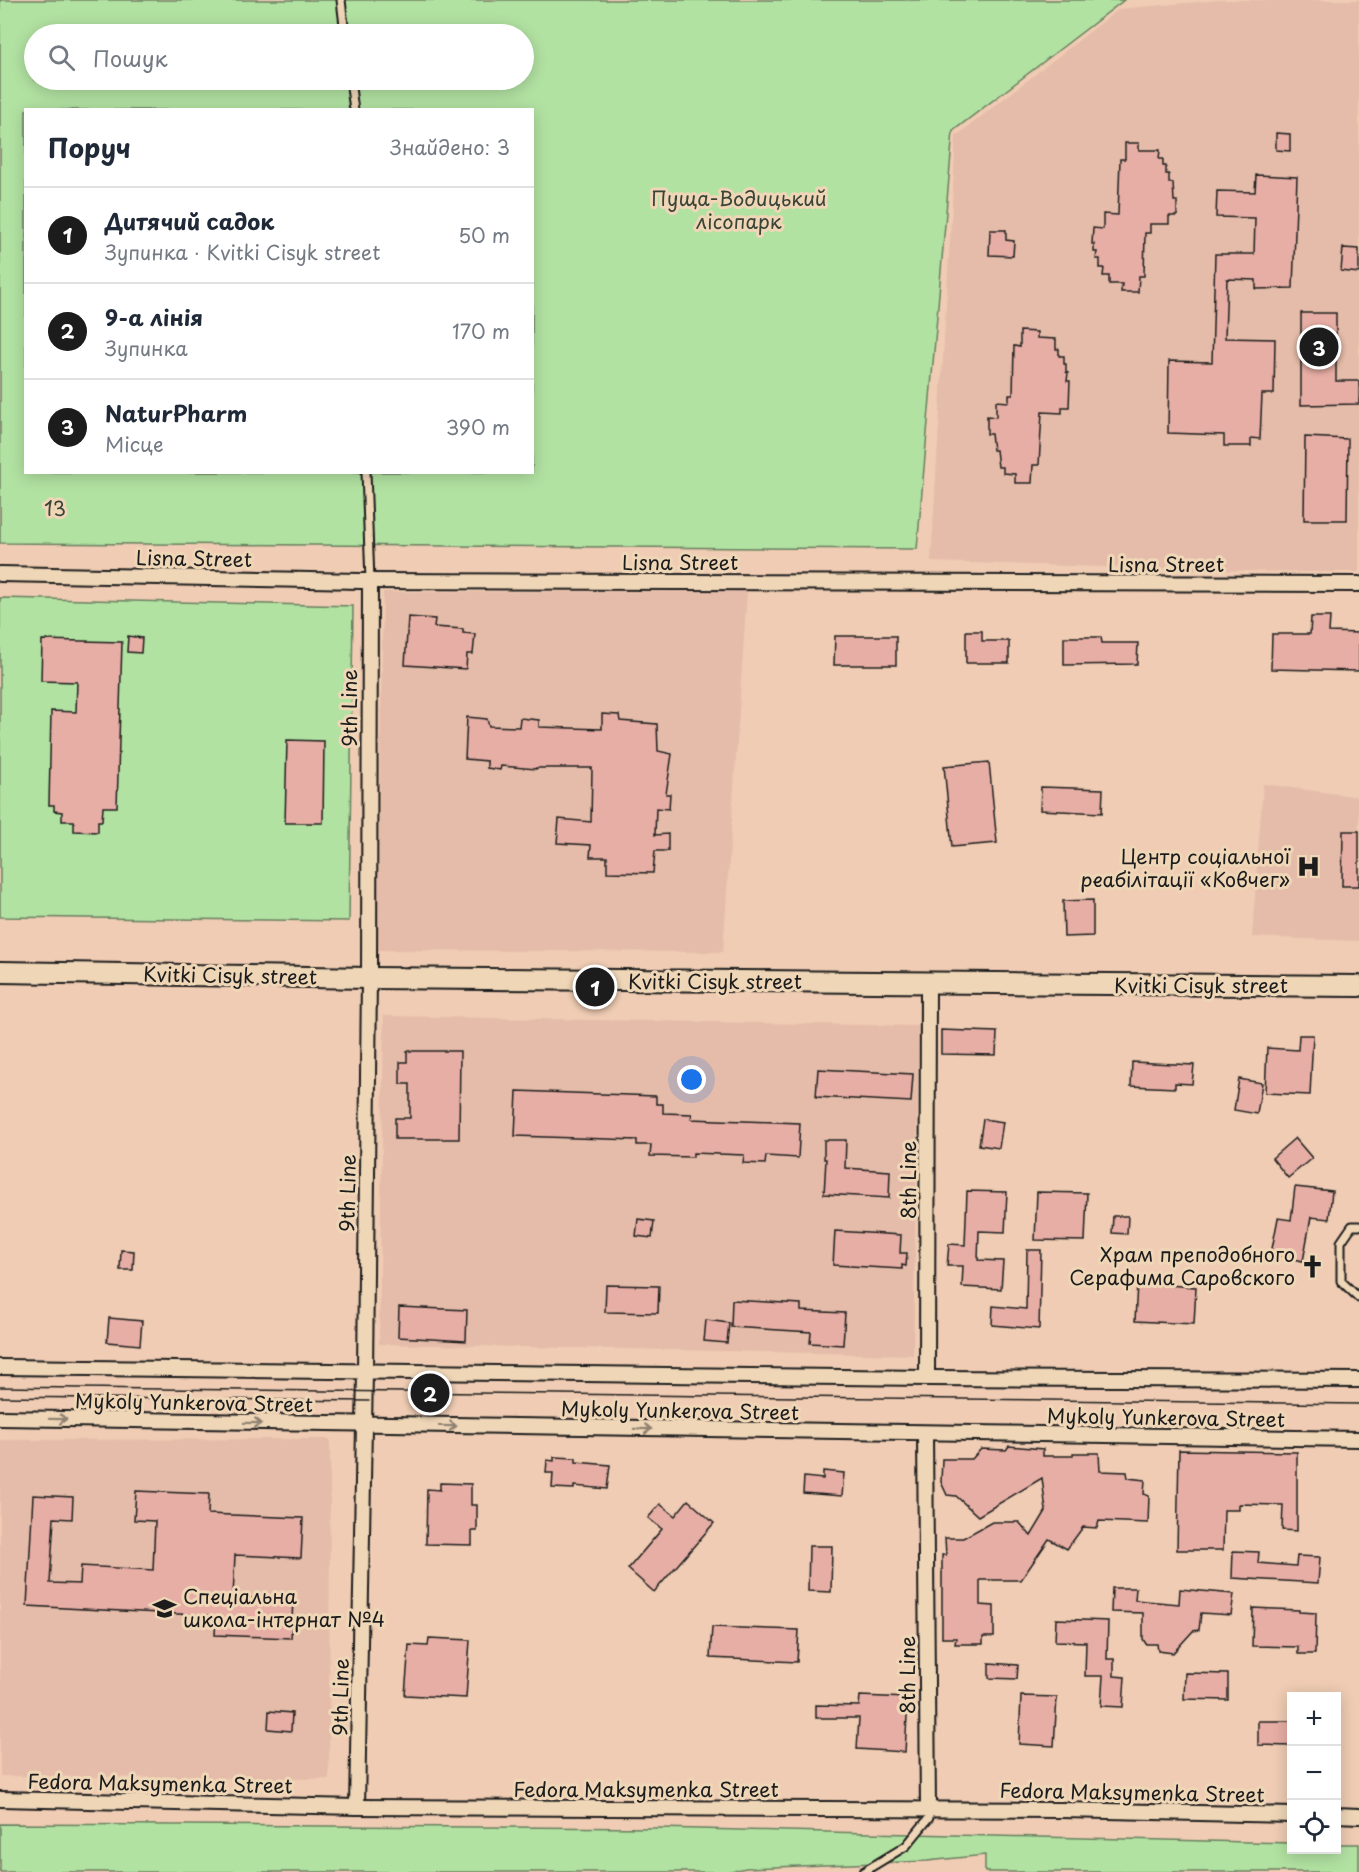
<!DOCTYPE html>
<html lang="uk">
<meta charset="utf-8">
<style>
body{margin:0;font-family:"Playpen Sans",sans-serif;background:#f2f2f3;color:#1f2937}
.controls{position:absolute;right:18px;bottom:18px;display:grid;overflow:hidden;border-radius:0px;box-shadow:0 3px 15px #0003}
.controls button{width:54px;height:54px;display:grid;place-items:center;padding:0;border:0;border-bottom:2px solid #e0e1e3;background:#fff;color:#1f2937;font:30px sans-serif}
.you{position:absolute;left:692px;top:1080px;width:21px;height:21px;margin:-15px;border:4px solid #fff;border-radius:50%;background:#1a73e8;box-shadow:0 0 0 9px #1a73e833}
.badge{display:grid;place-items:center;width:39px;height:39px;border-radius:50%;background:#1c1c1c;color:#fff;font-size:20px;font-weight:700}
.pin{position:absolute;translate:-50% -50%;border:3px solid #fff;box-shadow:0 2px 6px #0006}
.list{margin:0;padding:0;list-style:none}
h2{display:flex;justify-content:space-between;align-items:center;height:78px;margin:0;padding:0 24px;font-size:26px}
h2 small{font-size:20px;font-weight:400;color:#747a83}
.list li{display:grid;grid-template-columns:39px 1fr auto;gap:18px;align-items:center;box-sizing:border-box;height:96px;padding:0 24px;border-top:2px solid #e0e1e3}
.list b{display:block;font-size:22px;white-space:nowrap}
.list p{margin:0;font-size:20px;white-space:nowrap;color:#747a83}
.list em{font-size:20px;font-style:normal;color:#747a83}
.icon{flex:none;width:33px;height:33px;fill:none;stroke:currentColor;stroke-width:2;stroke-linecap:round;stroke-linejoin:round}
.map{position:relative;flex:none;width:1359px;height:1872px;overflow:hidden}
.search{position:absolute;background:#fff;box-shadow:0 3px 15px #0003;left:24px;top:24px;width:510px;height:66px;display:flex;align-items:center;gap:15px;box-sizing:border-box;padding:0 21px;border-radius:33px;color:#747a83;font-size:22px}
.panel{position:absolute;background:#fff;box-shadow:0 3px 15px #0003;left:24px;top:108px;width:510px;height:366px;border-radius:0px}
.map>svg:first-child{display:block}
.built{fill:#e5bca9}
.green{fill:#b2e2a2;stroke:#677f5f;stroke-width:1.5;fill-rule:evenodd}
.building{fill:#e7aea5;stroke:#1c1c1c;stroke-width:1.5}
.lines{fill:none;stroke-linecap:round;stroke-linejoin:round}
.lane-casing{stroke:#1c1c1c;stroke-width:11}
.street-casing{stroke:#1c1c1c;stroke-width:18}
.secondary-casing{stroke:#1c1c1c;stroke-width:24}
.lane{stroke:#efd6b7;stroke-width:7}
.street{stroke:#efd6b7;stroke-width:14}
.secondary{stroke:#efd6b7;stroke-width:20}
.tram{stroke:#1c1c1c;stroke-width:1.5}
.oneway{stroke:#908271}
.labels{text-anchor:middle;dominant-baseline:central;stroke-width:6;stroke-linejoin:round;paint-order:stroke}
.park-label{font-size:20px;fill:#3a4437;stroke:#efd6b7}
.street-label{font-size:20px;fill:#1c1c1c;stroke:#efd6b7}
.poi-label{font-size:20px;fill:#1c1c1c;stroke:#efd6b7;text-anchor:end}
</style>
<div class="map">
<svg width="1359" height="1872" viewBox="0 0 1359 1872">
<rect width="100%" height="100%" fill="#efccb3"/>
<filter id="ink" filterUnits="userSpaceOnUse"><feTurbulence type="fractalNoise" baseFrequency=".0167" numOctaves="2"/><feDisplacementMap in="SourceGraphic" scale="12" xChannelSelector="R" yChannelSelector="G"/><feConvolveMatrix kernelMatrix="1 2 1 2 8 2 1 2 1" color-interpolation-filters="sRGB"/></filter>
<g filter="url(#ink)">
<!-- built -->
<g class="built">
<path d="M1220,0H1359V572H1290L931,562L956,136L1119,9Z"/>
<path d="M747,591L723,952L377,950L383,592Z"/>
<path d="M1263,784L1359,797V941L1252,937Z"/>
<path d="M384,1016L919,1026L913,1355L379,1344Z"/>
<path d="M330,1439L329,1779L0,1776V1440Z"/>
</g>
<!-- green -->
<g class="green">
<path d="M0,0H1124L953,131L917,549L0,543ZM34,34H524V80H34ZM26,110H532V472H26Z"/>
<path d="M0,598L353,606L349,921L0,917Z"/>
<path d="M0,1824L658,1828L1291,1843L1292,1850H1336L1337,1844H1359V1872H985V1855L927,1861L746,1868L726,1872H0Z"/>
</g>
<!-- building -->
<g class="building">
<path d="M1276,133L1290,134V151L1276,150Z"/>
<path d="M1125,143H1139V150H1160L1159,159H1163V166H1166V174H1169V183H1173L1174,201H1177V216H1169V224H1150V233H1145L1144,276H1139L1138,292H1121L1122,284H1109V276H1103L1104,268H1100V259H1096L1097,252H1094V244H1092L1093,228L1103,229V214L1118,215L1120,159H1125Z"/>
<path d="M1256,175L1297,177L1293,288L1256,289V280L1227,279L1225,338L1275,339L1274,394H1262L1260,439L1251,438V446H1224V435L1168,433L1169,361L1212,362L1215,254H1254L1255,218L1216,217L1217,191L1255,192Z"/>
<path d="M990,230H1006V240L1014,241L1013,256L989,255Z"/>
<path d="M1343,248L1359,249V273L1341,271Z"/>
<path d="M1301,313H1336V381H1359V404L1301,405Z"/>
<path d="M1020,331L1037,332V338L1056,339V349H1059V356H1064V364H1066V372L1068,373L1067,381H1070L1069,407H1062V413L1042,412L1039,465H1033L1032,483H1015V474L1003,473V467H998L996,450H993L991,434H987V416L996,417V401L1009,402V395H1013L1014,346L1020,347Z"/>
<path d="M1305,437L1348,439L1347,520H1304Z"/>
<path d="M408,617L435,619L434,627L463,629V633L475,634L473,654H467L466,669L405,665Z"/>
<path d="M1311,617H1330L1329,632L1359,633V671L1271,669L1272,634H1310Z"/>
<path d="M966,631H982V641H1009V663H966Z"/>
<path d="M128,636L142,638L141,653L127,652Z"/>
<path d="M835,636H896V665H834Z"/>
<path d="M1064,637H1101L1102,643H1138L1137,664L1064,665Z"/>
<path d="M42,640L122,642L117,807H103L102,821H98V832L74,831V821H62V812L54,811V805H49L51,711L76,712L77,682L41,681Z"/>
<path d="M602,714L619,715L620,721L657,724L658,751L672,754L666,794H670L669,809L656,808L655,835L668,834V851H655L653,873L607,872V857H590L591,845L557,843L559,819L591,822L592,768H536V769L501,766L500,770L487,768V761L465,759L467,717L487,719L489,726L519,727L520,718L539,720V727L602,729Z"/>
<path d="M287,740L324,741L323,823H285Z"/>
<path d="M989,762L997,843L952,847L944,766Z"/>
<path d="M1041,787L1103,789L1102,813L1040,810Z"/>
<path d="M1343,831H1359V886H1342Z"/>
<path d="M1093,900V936L1064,937L1063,901Z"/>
<path d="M941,1030L997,1032L996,1055L941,1054Z"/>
<path d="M1299,1035H1313L1310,1095L1265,1093L1267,1048L1298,1050Z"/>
<path d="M407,1051H460L459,1139H395V1118H410V1084H400V1062H407Z"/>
<path d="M1132,1062L1194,1065L1192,1084L1175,1083V1088L1131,1086Z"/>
<path d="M818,1069L913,1074L911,1102L816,1097Z"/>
<path d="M1239,1079L1262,1083L1257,1114L1234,1110Z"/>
<path d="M517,1091L656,1096V1104H663V1113L692,1114L691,1119L800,1123L798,1158L766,1156L765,1164L743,1163L744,1155L693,1153V1157L650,1156L651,1145H637V1140L515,1136Z"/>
<path d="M983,1119L1003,1122L999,1148L979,1145Z"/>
<path d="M1295,1138L1312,1158L1288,1178L1272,1158Z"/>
<path d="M824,1140H846L845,1168L890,1171L889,1198L824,1194L826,1159H824Z"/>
<path d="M1295,1187L1332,1191L1329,1219L1311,1217L1303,1261L1271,1254L1278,1218L1291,1220Z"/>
<path d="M967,1191L1007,1192L1005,1232L979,1231L978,1260L1003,1261L1001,1289L962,1287L963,1266H947L949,1244L965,1245Z"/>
<path d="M1037,1192L1087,1193L1085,1241L1035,1240Z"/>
<path d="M1113,1216H1128L1127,1234L1112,1233Z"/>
<path d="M638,1219L654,1221L652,1238L636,1236Z"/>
<path d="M835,1231L901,1235L900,1253H907L906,1266L902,1265V1269L833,1265Z"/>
<path d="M121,1250L134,1251L133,1270H120Z"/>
<path d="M1027,1250H1041L1039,1329L992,1325L993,1306L1026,1309Z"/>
<path d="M1137,1283L1196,1287L1194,1324L1135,1321Z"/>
<path d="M606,1285L659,1286L658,1313L605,1312Z"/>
<path d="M732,1300L801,1304V1311L845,1313L843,1345L810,1343L811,1332L731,1327Z"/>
<path d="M399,1307L467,1310L466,1341L398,1337Z"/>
<path d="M109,1318L142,1321L140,1345L107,1342Z"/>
<path d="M706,1320L729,1323L727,1343L704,1341Z"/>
<path d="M1009,1446L1043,1449V1456H1073V1453H1099L1100,1471L1127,1472L1128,1478L1145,1480L1144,1494L1149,1496L1148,1523L1099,1521L1097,1528L1083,1527L1067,1549L1049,1539L1021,1580H980V1605L994,1606V1637H983V1644H955L956,1638H942V1555H946L945,1538H963L992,1522H1019L1031,1536L1046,1511L1042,1478L978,1516L956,1496L947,1495L941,1482L942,1459H972L981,1449L1006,1450Z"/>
<path d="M1179,1450L1297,1452V1531L1282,1530L1283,1505L1239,1504V1510H1224L1223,1550H1177Z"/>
<path d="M554,1457L576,1458V1462L610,1465L607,1489L574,1486V1489L552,1488L553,1473H546L547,1460L554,1461Z"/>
<path d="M823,1471L844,1473L842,1496L803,1493L804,1477L823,1479Z"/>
<path d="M440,1483L471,1484V1505H477V1531H472V1545L426,1544L427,1489L440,1490Z"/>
<path d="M136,1491L209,1494L208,1514L303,1518L301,1558L235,1555L233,1597L293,1600L291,1638L215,1635L216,1616L27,1606L33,1495L73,1497L72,1519L54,1518L50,1583L80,1584L81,1566L153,1570L155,1521L134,1520Z"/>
<path d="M688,1500L714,1523L654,1592L628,1569L662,1529L648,1518L660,1504L675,1516Z"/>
<path d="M809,1546H832L831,1592L808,1591Z"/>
<path d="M1233,1551L1259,1552L1258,1563L1296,1566L1297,1556L1320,1557L1318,1583L1232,1578Z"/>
<path d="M1112,1588H1136L1135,1600L1179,1604L1180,1589L1234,1594L1231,1615L1201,1613L1199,1630L1193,1631L1173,1653L1158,1651L1157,1644H1146L1143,1639V1613L1111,1612Z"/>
<path d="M1253,1608L1299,1610V1612L1316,1613L1315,1654H1298V1647L1252,1646Z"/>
<path d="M1056,1619L1108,1621L1107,1659H1114V1676L1125,1677L1123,1707L1101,1706L1103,1676H1085L1086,1642L1055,1641Z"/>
<path d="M712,1627L799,1630L797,1662L710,1658Z"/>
<path d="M429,1638L470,1640L466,1698L405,1695L409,1645L428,1646Z"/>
<path d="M989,1663L1018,1665L1017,1679L989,1678Z"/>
<path d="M1185,1673L1228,1674V1700L1184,1699Z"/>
<path d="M860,1696L908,1698L905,1752L857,1749L859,1718H816V1705L859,1706Z"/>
<path d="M1021,1696L1057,1697L1054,1746L1019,1744Z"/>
<path d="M269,1711L292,1713L291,1731L268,1729Z"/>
<path d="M1258,1721H1292V1746L1258,1745Z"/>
</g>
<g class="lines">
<defs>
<g id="lane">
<path d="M341,0L345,34"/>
<path d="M350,80L354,110"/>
<path d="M366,472L370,581"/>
<path d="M1359,1226H1352L1341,1242V1281L1359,1298"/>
<path d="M863,1872L906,1846L929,1818L928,1809"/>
</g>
<g id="street">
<path d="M0,574L360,581L1359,584"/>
<path d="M0,1367L927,1378L1359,1380"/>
<path d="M927,1378L928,983"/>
<path d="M0,1418L1359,1439"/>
<path d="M925,1433L928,1809"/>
<path d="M0,1799L357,1807L1062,1810L1292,1815"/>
<path d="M357,1807L365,1372L369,978L370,581"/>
<path d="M1336,1815L1359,1816"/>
</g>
<path id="secondary" d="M0,972L369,978L1359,986"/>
</defs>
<!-- lane casing -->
<use href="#lane" class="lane-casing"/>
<!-- street casing -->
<use href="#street" class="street-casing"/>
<!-- secondary casing -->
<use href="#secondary" class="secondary-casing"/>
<!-- lane -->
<use href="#lane" class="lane"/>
<!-- street -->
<use href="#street" class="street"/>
<!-- secondary -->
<use href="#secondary" class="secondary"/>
<!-- tram -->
<g class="tram">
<path d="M0,1387L1359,1404"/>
<path d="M0,1397L369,1401"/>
</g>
</g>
<!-- one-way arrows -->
<defs><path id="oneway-shaft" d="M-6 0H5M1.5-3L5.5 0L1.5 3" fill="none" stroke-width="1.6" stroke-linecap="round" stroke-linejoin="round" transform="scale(1.5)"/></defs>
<g class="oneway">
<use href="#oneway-shaft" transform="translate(58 1419) rotate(1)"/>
<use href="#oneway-shaft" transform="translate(253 1423) rotate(1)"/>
<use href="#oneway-shaft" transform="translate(448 1426) rotate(1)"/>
<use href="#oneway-shaft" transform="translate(643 1429) rotate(1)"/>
</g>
</g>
<!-- icons -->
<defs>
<symbol id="hospital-bare" viewBox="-9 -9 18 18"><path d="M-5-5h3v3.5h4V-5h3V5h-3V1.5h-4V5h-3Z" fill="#1c1c1c" stroke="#efd6b7" stroke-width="2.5" paint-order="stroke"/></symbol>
<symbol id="church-bare" viewBox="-9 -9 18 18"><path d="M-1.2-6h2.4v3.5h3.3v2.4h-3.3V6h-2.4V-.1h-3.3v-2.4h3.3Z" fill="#1c1c1c" stroke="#efd6b7" stroke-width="2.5" paint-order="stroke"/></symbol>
<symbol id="school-bare" viewBox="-9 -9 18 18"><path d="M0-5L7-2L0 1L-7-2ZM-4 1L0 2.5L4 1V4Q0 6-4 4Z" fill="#1c1c1c" stroke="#efd6b7" stroke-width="2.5" paint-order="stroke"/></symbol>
</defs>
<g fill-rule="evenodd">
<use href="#hospital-bare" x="1292" y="850" width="33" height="33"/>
<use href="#church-bare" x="1296" y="1250" width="33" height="33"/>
<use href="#school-bare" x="148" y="1592" width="33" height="33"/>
</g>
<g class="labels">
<!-- park labels -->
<g class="park-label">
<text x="739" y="198">Пуща-Водицький<tspan x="739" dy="23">лісопарк</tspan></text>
<text x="55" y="508">13</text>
</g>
<!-- street labels -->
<g class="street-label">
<text transform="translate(194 558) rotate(1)">Lisna Street</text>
<text x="680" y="562">Lisna Street</text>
<text x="1166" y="564">Lisna Street</text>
<text transform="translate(349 708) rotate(-90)">9th Line</text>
<text transform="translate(230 975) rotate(1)">Kvitki Cisyk street</text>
<text x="715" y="981">Kvitki Cisyk street</text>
<text x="1201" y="985">Kvitki Cisyk street</text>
<text transform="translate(908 1180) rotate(-90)">8th Line</text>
<text transform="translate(347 1193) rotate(-89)">9th Line</text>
<text transform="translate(194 1402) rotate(1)">Mykoly Yunkerova Street</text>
<text transform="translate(680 1410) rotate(1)">Mykoly Yunkerova Street</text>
<text transform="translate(1166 1417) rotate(1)">Mykoly Yunkerova Street</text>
<text transform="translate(907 1675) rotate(-90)">8th Line</text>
<text transform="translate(340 1697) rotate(-89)">9th Line</text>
<text transform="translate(160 1783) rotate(1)">Fedora Maksymenka Street</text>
<text x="646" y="1789">Fedora Maksymenka Street</text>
<text transform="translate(1132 1792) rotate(1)">Fedora Maksymenka Street</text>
</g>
<!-- poi labels -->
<g class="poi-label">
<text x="1290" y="856">Центр соціальної<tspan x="1290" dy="23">реабілітації «Ковчег»</tspan></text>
<text x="1295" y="1254">Храм преподобного<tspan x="1295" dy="23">Серафима Саровского</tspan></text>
<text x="183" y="1596" text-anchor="start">Спеціальна<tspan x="183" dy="23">школа-інтернат №4</tspan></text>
</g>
</g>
</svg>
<div class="controls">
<button>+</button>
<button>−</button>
<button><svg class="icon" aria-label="locate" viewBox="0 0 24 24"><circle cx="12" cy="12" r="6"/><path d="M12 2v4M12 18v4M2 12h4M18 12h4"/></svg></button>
</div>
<div class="you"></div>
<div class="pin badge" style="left:595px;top:987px">1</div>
<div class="pin badge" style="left:430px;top:1393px">2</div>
<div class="pin badge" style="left:1319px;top:347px">3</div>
<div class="search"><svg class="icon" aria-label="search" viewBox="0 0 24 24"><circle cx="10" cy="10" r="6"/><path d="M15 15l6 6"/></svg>Пошук</div>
<section class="panel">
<h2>Поруч<small>Знайдено: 3</small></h2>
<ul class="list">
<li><span class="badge">1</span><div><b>Дитячий садок</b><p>Зупинка · Kvitki Cisyk street</p></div><em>50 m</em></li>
<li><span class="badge">2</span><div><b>9-а лінія</b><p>Зупинка</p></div><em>170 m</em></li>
<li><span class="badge">3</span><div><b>NaturPharm</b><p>Місце</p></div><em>390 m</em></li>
</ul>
</section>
</div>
